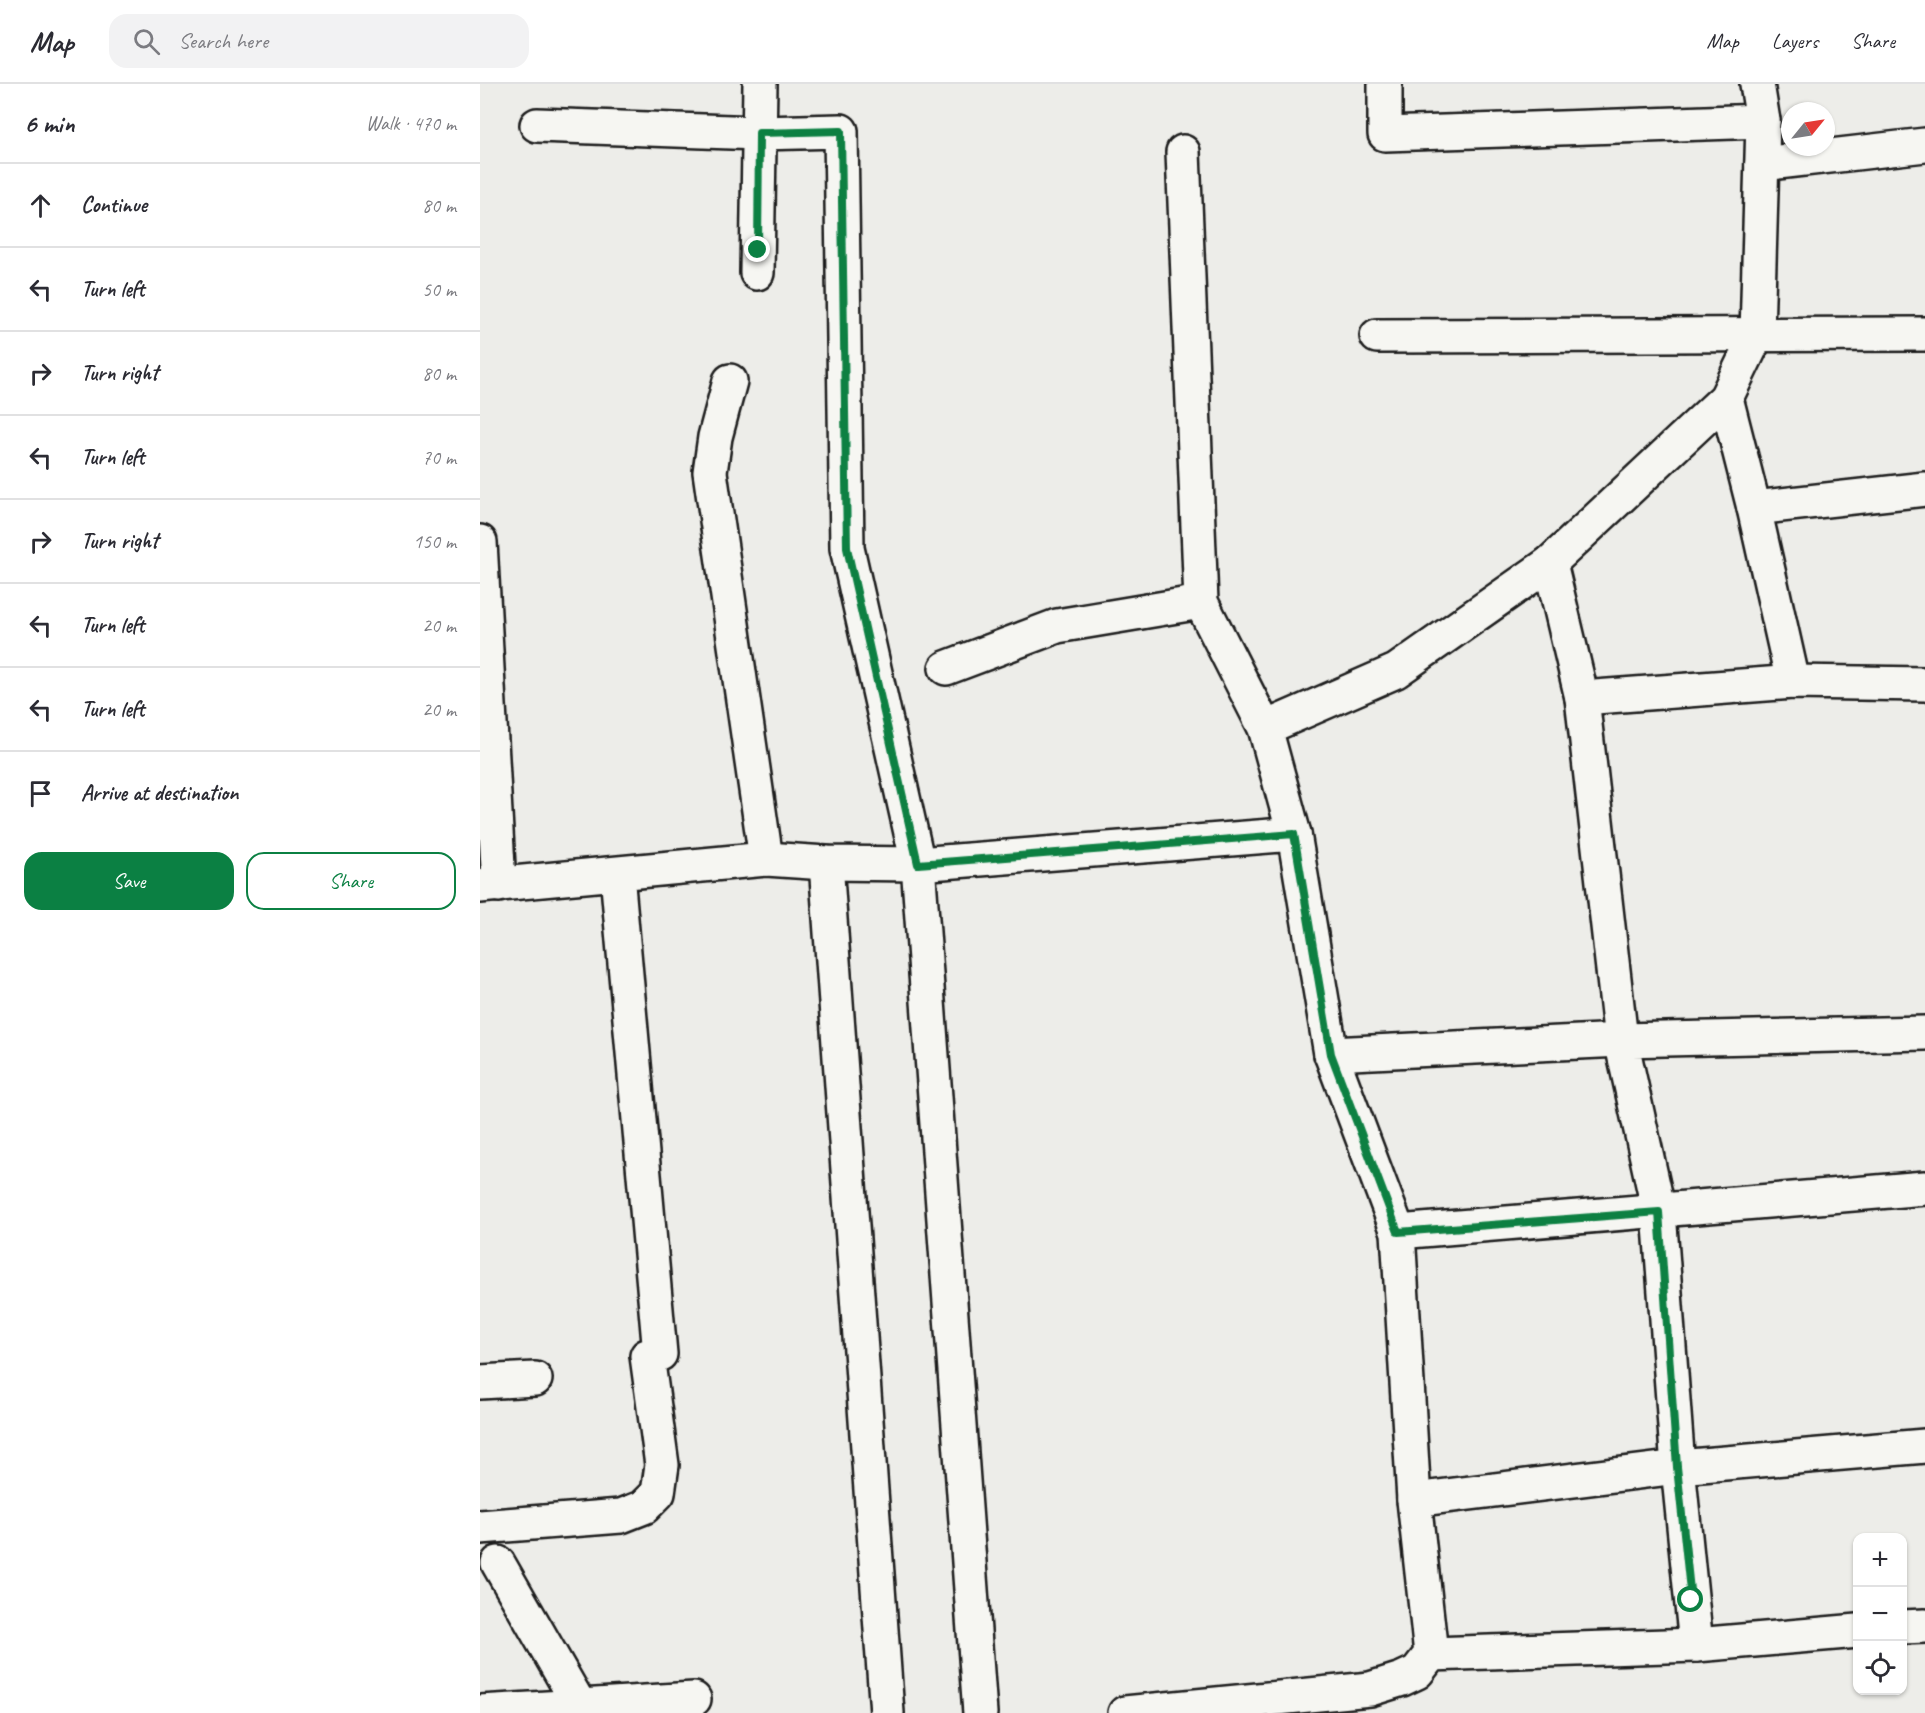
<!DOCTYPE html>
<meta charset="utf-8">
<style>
body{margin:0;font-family:Caveat,sans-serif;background:#f2f2f3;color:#2b2b33}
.controls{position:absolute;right:18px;bottom:18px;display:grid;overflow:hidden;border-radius:12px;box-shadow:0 2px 4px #0004}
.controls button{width:54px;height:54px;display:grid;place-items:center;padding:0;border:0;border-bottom:2px solid #e1e1e2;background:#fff;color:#2b2b33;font:30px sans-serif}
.compass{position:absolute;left:1301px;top:18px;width:54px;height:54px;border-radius:50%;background:#fff;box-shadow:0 2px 4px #0004;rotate:60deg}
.stop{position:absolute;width:18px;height:18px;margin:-14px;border:4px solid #0b8043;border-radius:50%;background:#fff}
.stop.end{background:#0b8043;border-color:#fff;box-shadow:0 2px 6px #0008}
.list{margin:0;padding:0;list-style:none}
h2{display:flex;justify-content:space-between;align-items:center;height:78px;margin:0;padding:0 24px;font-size:26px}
h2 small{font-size:20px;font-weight:400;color:#7c7c81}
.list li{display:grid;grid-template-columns:39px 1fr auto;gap:18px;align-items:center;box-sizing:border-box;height:84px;padding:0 24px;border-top:2px solid #e1e1e2}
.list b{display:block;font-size:22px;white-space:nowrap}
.list em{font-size:20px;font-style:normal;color:#7c7c81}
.actions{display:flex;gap:12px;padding:18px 24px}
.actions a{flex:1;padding:14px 0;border:2px solid #0b8043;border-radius:18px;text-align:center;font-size:21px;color:#0b8043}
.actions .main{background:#0b8043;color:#fff}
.icon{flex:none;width:33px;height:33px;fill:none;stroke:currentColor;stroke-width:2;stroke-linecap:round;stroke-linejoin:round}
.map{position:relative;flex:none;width:1445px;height:1629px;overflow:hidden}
header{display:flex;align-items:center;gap:36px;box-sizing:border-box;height:84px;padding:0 30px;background:#fff;border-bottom:2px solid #e1e1e2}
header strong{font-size:28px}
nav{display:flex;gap:33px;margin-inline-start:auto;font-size:21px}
.search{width:420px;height:54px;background:#f2f2f3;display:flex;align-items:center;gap:15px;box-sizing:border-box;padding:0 21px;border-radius:18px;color:#7c7c81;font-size:22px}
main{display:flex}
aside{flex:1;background:#fff}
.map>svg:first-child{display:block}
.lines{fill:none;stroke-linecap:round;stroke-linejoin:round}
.street-casing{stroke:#1c1c1c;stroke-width:38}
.street{stroke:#f6f6f2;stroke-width:33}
.route{stroke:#0b8043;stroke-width:8}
</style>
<header>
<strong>Map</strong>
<div class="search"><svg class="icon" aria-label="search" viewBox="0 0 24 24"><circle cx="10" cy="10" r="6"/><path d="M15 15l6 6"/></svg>Search here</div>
<nav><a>Map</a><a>Layers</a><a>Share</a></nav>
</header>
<main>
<aside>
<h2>6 min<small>Walk · 470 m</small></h2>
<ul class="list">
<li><svg class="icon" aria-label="ahead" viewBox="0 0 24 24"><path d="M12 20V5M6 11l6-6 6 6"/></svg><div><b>Continue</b></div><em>80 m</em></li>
<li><svg class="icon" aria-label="left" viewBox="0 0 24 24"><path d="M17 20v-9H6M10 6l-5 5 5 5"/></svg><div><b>Turn left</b></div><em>50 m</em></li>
<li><svg class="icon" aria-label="right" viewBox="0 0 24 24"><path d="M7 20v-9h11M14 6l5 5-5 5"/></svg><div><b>Turn right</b></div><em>80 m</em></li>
<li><svg class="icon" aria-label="left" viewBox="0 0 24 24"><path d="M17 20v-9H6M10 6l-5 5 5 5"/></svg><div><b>Turn left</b></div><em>70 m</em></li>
<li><svg class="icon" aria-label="right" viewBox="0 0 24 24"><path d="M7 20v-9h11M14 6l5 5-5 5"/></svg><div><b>Turn right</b></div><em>150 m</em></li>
<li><svg class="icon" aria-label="left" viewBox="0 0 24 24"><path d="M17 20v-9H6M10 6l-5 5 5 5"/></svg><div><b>Turn left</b></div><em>20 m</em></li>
<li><svg class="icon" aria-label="left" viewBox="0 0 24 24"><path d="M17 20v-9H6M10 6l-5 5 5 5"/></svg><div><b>Turn left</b></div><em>20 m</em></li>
<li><svg class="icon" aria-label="arrive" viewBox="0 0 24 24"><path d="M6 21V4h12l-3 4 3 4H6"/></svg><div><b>Arrive at destination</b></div></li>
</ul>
<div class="actions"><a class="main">Save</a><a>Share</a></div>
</aside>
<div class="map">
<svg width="1445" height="1629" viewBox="0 0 1445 1629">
<rect width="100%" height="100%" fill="#edede9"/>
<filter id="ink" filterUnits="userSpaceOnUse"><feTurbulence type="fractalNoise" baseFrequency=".0167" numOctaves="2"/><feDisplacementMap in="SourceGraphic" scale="12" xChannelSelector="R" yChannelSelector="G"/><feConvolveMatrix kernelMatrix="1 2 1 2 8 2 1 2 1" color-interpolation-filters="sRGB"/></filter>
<g filter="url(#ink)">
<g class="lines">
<defs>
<g id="street">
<path d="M905,0V50L1283,37"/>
<path d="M57,41L279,49L361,47L367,464L438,780L500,1629"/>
<path d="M703,68L721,518L785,644L814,750"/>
<path d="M1282,80L1445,61"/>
<path d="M277,189L280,0"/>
<path d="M897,252L1445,250"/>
<path d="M250,297L235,353L230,388L286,775"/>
<path d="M1246,314L1274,424L1313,598"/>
<path d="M1274,424L1445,405"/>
<path d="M0,458L19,801"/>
<path d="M466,584L577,542L721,518"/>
<path d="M1102,614L1313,598L1445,600"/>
<path d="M785,644L916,587L1070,479L1246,314L1277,250L1283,37L1277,0"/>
<path d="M346,779L407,1629"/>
<path d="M137,790L180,1270"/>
<path d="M0,802L286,775L346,779L438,780L814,750L851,970L1141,956L1102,614L1070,479"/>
<path d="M918,1148L1445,1104"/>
<path d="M0,1298L55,1295"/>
<path d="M934,1416L1198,1383L1445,1362"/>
<path d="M0,1443L141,1432L164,1423L178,1409L182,1381L167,1272"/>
<path d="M18,1479L100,1622"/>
<path d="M1422,1543L1445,1542"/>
<path d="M1216,1561L1198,1383L1179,1128L1141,956L1445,949"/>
<path d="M951,1570L1216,1561L1378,1547"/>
<path d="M0,1628L214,1615"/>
<path d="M645,1629L890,1605L922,1595L937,1588L951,1570L934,1416L918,1148L851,970"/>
</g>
</defs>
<!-- street casing -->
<use href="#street" class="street-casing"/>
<!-- street -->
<use href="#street" class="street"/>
</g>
</g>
<g class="lines" filter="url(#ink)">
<!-- route -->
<path class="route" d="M278,166L279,49L361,47L367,464L438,780L814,750L851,970L918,1148L1179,1128L1197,1383L1211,1516"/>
</g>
</svg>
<div class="controls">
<button>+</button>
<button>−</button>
<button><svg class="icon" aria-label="locate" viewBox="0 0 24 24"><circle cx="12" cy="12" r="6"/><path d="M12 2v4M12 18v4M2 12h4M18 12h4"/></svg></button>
</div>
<svg class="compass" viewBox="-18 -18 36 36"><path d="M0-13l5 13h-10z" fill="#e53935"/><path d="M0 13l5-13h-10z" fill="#7c7c81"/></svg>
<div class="stop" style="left:1211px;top:1516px"></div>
<div class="stop end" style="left:278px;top:166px"></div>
</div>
</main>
